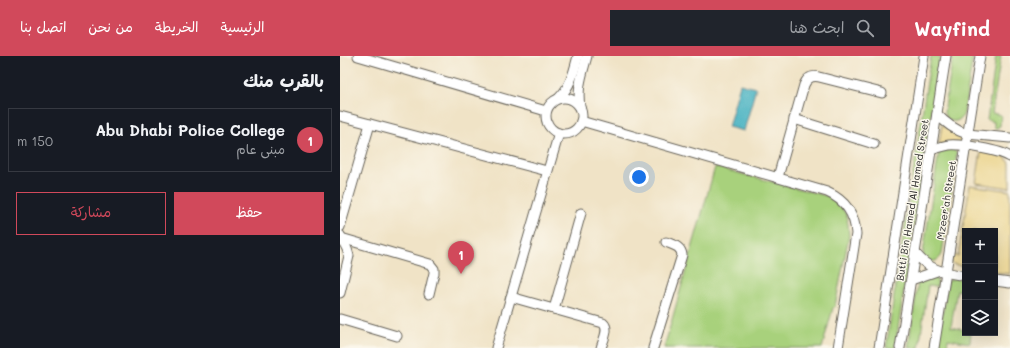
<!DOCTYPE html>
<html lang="ar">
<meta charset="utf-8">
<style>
body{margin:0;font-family:Mali,"Playpen Sans Arabic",sans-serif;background:#20242c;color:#f1f3f6;direction:rtl}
.controls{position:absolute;right:12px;bottom:12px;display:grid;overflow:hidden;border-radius:0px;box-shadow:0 4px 16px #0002}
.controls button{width:36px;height:36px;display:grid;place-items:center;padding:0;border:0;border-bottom:1px solid #363941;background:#171b24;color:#f1f3f6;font:20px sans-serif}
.you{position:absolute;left:299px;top:121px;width:14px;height:14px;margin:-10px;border:3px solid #fff;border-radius:50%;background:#1a73e8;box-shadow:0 0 0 6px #1a73e833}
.badge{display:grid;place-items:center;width:26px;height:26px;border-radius:50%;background:#d1495b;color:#fff;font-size:13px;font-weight:700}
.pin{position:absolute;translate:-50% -33px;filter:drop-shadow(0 1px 2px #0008)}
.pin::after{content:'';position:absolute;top:21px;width:14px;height:12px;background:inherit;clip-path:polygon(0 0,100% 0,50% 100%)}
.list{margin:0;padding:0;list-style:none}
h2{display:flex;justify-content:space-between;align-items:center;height:52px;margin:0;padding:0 16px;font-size:17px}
h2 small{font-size:13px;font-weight:400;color:#9ea1a6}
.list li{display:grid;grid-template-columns:26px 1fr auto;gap:12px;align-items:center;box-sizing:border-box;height:64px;margin:0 8px 8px;padding:0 8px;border:1px solid #363941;border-radius:0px}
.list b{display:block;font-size:15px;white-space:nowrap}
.list p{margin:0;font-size:13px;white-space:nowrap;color:#9ea1a6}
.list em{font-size:13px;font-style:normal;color:#9ea1a6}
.actions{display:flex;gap:8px;padding:12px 16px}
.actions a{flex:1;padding:9px 0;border:1px solid #d1495b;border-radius:0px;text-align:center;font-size:14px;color:#d1495b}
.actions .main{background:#d1495b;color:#fff}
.icon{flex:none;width:22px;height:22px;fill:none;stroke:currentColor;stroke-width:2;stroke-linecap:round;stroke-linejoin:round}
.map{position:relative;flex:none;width:670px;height:292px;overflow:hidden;direction:ltr}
header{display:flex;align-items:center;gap:24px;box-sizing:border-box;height:56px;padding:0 20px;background:#d1495b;color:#fff}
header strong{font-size:19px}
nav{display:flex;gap:22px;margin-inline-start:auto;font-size:14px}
.search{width:280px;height:36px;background:#20242c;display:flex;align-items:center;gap:10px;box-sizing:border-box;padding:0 14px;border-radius:0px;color:#9ea1a6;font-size:15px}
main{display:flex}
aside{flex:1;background:#171b24}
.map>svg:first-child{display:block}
.green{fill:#a8d17c;stroke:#62764c}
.sand{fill:#eeda9e;stroke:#857b5d}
.water{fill:#44b1c1;stroke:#30666e}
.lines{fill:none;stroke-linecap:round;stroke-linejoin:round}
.minor-casing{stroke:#666258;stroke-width:11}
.minor{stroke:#fff;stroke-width:9}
.labels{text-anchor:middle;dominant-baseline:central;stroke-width:3;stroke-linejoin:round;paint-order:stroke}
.street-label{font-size:10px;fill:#1c1c1c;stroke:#fbf7ec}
</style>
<header>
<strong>Wayfind</strong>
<div class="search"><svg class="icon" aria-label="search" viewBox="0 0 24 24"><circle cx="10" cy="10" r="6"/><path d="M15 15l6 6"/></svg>ابحث هنا</div>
<nav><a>الرئيسية</a><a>الخريطة</a><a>من نحن</a><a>اتصل بنا</a></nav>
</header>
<main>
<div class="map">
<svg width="670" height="292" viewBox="0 0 670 292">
<rect width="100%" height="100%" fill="#fbf7ec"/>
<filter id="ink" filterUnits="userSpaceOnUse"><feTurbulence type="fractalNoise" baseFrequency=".025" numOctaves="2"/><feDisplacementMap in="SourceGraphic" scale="8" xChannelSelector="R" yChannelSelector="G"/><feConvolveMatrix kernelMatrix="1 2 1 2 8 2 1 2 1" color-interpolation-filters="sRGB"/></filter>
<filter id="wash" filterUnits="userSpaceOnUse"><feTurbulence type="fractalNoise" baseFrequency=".012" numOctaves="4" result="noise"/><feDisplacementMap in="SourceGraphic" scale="16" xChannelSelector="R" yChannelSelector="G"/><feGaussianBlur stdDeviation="0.9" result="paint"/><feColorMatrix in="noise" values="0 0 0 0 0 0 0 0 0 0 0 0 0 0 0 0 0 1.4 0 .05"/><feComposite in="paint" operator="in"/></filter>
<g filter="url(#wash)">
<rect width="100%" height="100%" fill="#f0e3c6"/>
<!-- green -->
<g class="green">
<path d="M591,0H600L555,292H546Z"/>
<path d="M613,0H633L624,57C620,68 608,68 604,57Z"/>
<path d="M656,0H661L652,57L661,59L660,70L657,72H654V66L647,64Z"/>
<path d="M613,92L617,97L602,198C598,208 585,208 583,197L599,96Z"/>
<path d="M375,111L487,140L499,148L506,158L508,168L509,180L495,250L493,252L482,292H324Z"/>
<path d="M593,220C597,223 598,226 597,231L588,230L579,292H568L578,226Z"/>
<path d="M614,222L625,224V235L617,234L611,271L625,274V277H631L630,287L608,283L607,292H597L608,225Z"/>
</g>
<!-- sand -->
<g class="sand">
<path d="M602,69L622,82L621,87L599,88Z"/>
<path d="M641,95L662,98L670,107V132L636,127Z"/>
<path d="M630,129L670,135V218L655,216V175H625V211L613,208L611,206L612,199L618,200Z"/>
</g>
<!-- water -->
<path class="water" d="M400,28L416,32L404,75L388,71Z"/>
</g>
<g filter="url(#ink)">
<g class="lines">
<defs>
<g id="minor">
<path d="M18,0L206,55"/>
<circle cx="224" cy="60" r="18"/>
<path d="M219,42C231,30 234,15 238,0"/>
<path d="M240,51C237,31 242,19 247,0"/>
<path d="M597,58C606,68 615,74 627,78L670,82"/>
<path d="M0,60L207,115"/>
<path d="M454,63L534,88"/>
<path d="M241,65L487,136C505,144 515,158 516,178L498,292"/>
<path d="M591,94C597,92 603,90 609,89C622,88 660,94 670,101"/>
<path d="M438,121L464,29C467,22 472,19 479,21L542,37"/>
<path d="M0,171L30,68"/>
<path d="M0,179L7,193L9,200L0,237"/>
<path d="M1,182L90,208L94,213V217L89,238"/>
<path d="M575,197C590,215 603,216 625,220"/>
<path d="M571,224L597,215"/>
<path d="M655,225L670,227"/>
<path d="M171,241L263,267C270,273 263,284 261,292"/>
<path d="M214,253L241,157"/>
<path d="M0,263L57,280"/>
<path d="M156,292L219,77"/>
<path d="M313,292L342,199C341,190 333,189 326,186"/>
<path d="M539,292L584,0"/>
<path d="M560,292L606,0"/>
<path d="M594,292L640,0"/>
</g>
</defs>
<!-- minor casing -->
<use href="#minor" class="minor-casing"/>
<!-- minor -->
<use href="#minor" class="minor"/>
</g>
</g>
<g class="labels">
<!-- street labels -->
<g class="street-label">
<text transform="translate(572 144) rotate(-81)">Butti Bin Hamed Al Hamed Street</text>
<text transform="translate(606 144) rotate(-81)">Mzeer'ah Street</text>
</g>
</g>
</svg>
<div class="controls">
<button>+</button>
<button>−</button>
<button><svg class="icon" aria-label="layers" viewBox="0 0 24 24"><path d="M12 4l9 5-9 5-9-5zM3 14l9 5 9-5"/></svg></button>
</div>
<div class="you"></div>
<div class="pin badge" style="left:121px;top:218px">1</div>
</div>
<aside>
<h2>بالقرب منك<small></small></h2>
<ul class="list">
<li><span class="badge">1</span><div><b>Abu Dhabi Police College</b><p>مبنى عام</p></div><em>150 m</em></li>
</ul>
<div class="actions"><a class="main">حفظ</a><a>مشاركة</a></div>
</aside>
</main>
